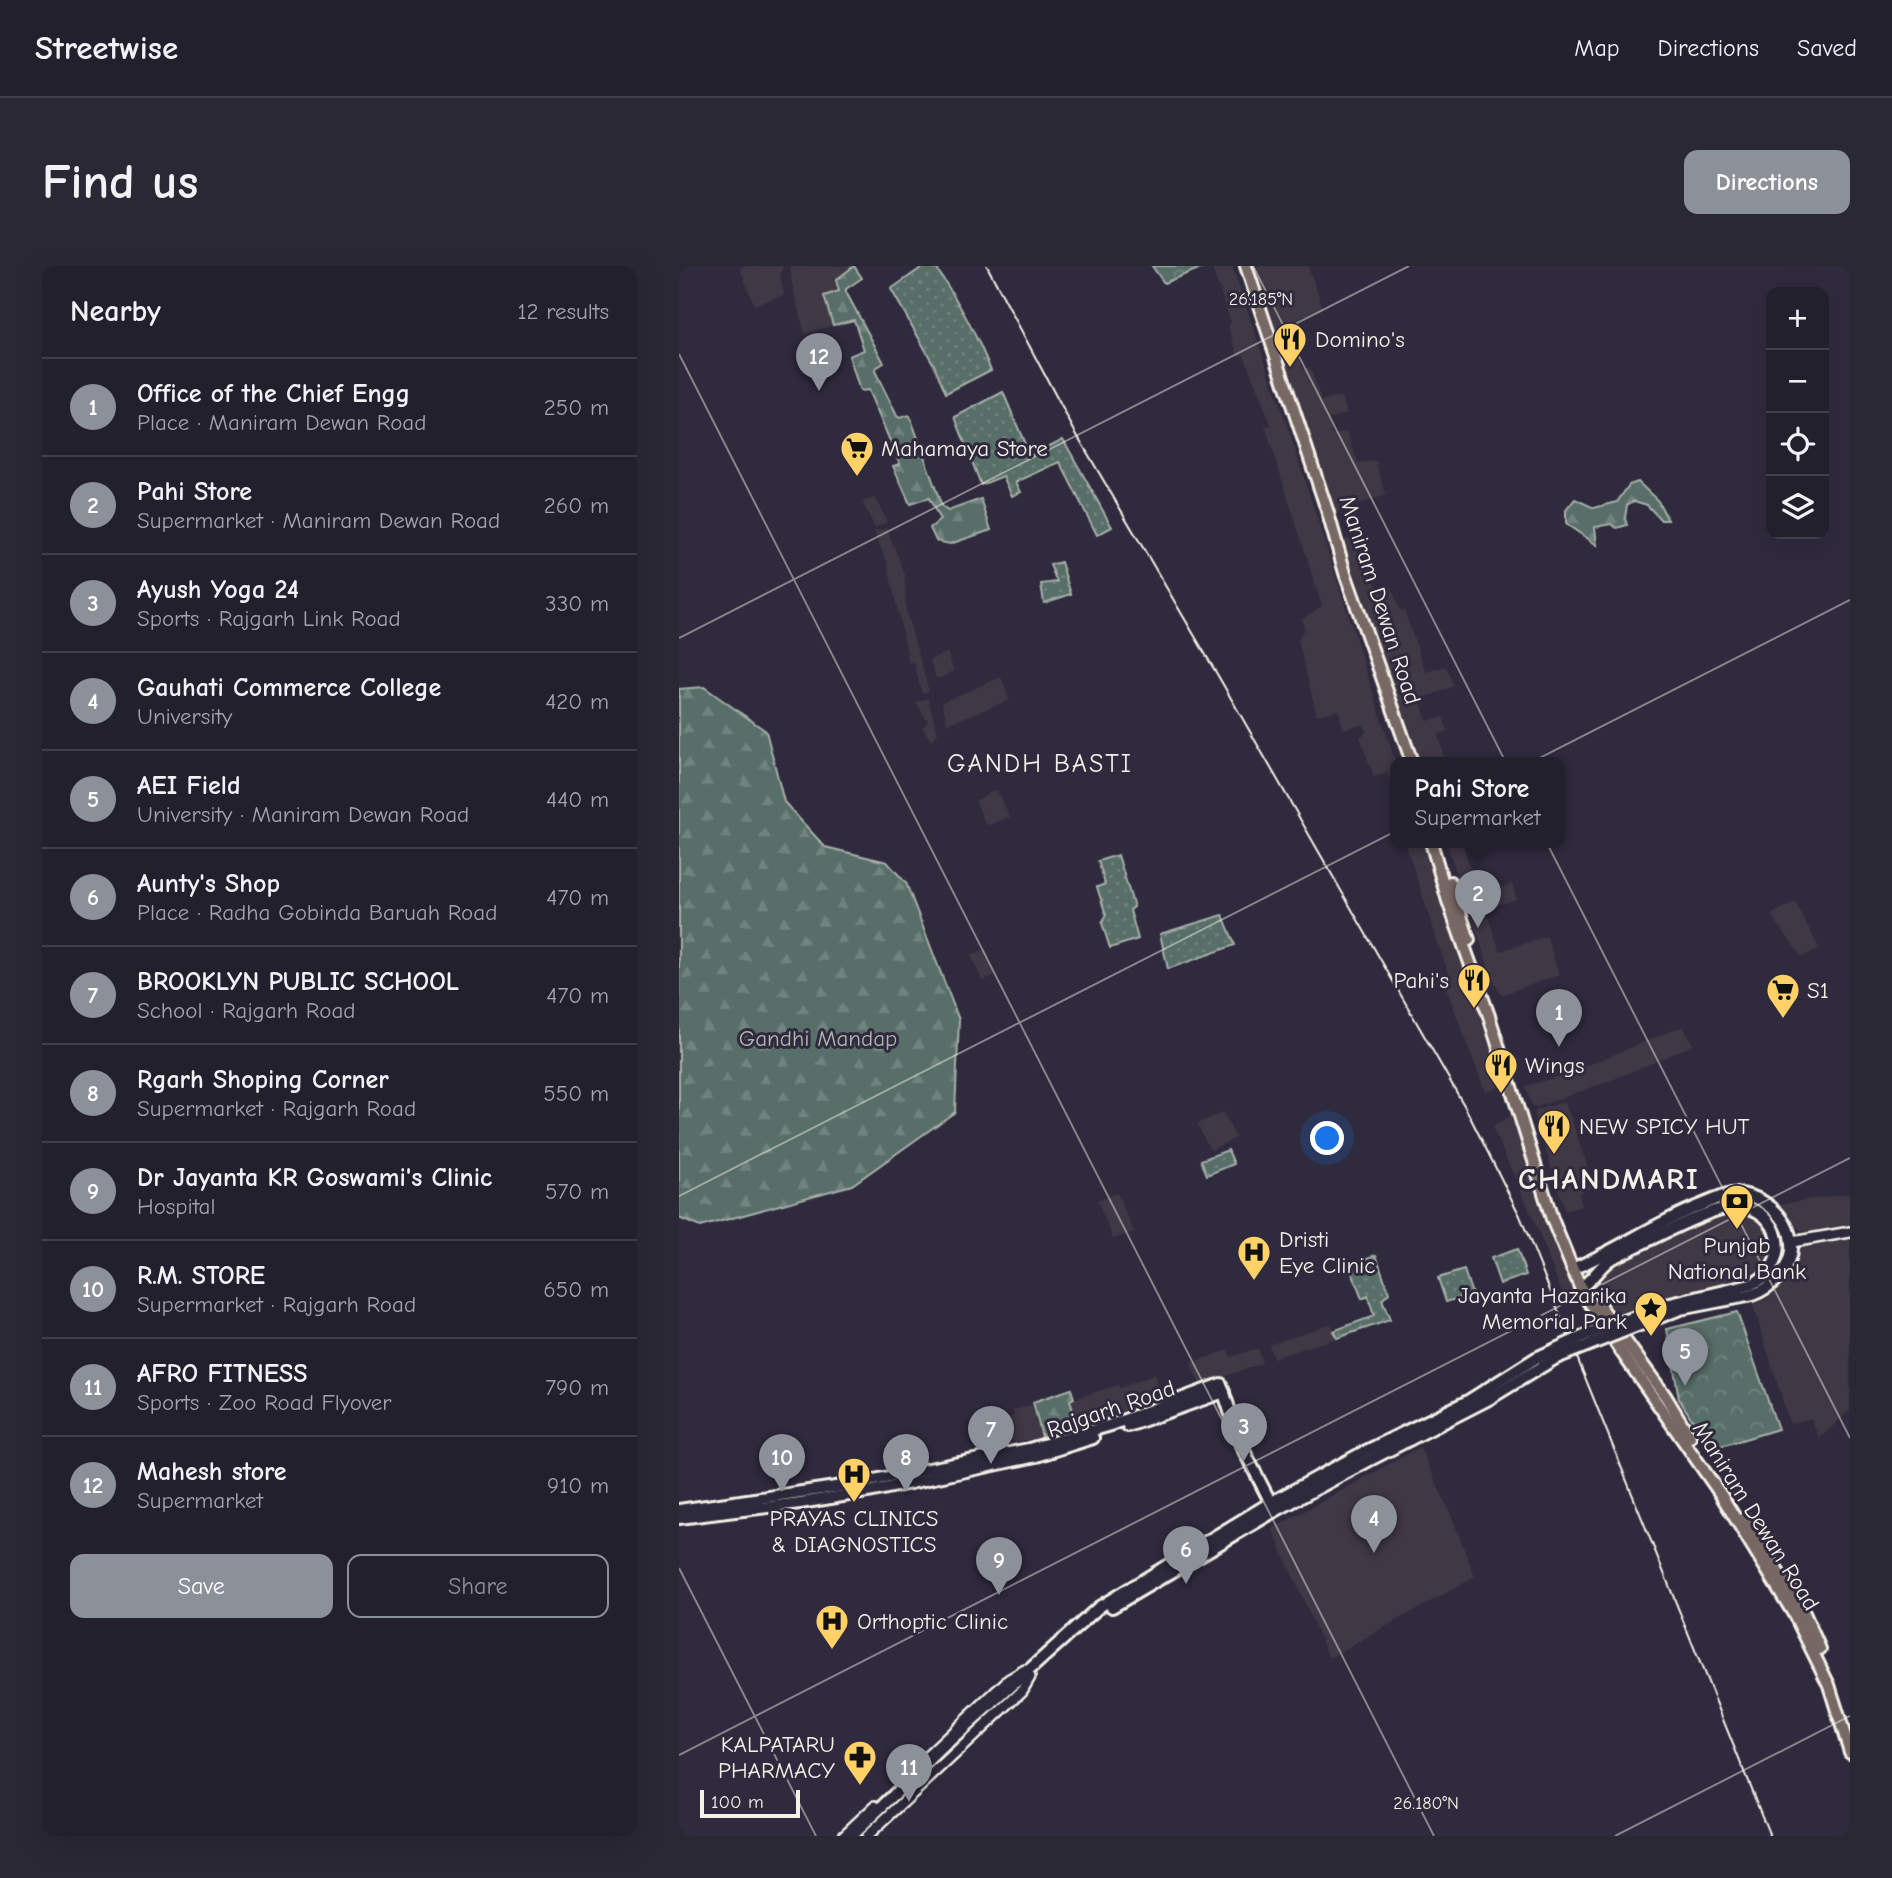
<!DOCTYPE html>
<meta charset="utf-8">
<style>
body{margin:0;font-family:"Comic Neue",sans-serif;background:#2b2836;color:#f1f3f6}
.controls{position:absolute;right:21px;top:21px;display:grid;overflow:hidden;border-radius:14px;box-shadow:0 7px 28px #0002}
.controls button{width:63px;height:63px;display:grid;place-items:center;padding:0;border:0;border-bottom:2px solid #403e4a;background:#23202e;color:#f1f3f6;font:35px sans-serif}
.scale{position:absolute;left:21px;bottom:18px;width:100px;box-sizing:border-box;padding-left:7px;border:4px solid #f4f1e8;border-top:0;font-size:19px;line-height:24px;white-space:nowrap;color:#f4f1e8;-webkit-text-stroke:5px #2f2a3d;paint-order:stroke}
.you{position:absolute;left:649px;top:873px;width:24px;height:24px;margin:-18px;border:5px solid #fff;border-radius:50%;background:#1a73e8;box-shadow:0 0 0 10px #1a73e833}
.badge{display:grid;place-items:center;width:46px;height:46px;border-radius:50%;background:#8c9099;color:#fff;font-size:23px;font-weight:700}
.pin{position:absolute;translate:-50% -58px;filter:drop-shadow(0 2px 4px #0008)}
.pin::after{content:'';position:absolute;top:37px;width:24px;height:21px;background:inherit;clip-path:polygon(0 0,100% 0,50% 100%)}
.popup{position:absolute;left:711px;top:491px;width:175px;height:91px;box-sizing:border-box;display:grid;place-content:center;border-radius:14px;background:#23202e;filter:drop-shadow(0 2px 5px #0005);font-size:23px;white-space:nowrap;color:#a3a3aa}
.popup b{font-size:26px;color:#f1f3f6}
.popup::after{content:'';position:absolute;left:50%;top:100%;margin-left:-14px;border:14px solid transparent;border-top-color:#23202e}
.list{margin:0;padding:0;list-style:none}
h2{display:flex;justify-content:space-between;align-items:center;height:91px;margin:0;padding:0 28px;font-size:30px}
h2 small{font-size:23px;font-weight:400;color:#a3a3aa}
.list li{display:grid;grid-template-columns:46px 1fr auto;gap:21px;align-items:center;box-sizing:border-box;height:98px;padding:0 28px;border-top:2px solid #403e4a}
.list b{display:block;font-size:26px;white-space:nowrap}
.list p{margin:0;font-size:23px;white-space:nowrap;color:#a3a3aa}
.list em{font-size:23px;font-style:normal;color:#a3a3aa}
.actions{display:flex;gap:14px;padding:21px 28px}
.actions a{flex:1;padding:16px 0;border:2px solid #8c9099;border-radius:14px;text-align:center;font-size:24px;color:#8c9099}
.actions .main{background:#8c9099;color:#fff}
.icon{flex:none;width:38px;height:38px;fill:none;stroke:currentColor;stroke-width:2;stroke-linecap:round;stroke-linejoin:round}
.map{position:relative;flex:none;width:1171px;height:1570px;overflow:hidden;border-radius:14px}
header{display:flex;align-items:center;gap:42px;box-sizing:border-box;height:98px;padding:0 35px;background:#23202e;border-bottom:2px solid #403e4a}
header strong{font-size:33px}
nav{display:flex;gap:38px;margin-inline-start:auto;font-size:24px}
.intro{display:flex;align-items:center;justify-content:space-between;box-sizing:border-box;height:168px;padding:0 42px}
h1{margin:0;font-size:49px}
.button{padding:18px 32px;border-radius:14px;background:#8c9099;color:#fff;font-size:24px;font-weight:700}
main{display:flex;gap:42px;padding:0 42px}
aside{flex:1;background:#23202e;border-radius:14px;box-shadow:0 7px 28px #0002}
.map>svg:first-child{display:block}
.built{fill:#403945}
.grass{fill:url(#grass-dots);stroke:#a6b0a8;stroke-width:2}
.forest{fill:url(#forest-firs);stroke:#a6b0a8;stroke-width:2}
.park{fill:url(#park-crowns);stroke:#a6b0a8;stroke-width:2}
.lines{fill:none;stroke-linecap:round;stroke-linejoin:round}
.tertiary-casing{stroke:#f4f1e8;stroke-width:14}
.secondary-casing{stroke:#f4f1e8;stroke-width:16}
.primary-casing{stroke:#f4f1e8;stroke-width:16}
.tertiary{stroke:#2f2a3d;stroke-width:9}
.secondary{stroke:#2f2a3d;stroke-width:10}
.primary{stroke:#776864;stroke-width:10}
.rail{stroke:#f4f1e8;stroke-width:2}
.secondary-bridge-casing{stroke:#f4f1e8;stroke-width:16;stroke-linecap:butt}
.secondary-bridge{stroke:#2f2a3d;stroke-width:10}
.ticks{fill:none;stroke:#f4f1e8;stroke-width:2;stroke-opacity:0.45}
.labels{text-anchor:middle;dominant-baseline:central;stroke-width:6;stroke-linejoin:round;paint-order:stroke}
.poi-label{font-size:23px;fill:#f4f1e8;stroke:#2f2a3d;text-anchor:start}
.street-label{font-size:23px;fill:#f4f1e8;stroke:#2f2a3d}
.park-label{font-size:23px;fill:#aeb6ae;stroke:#2f2a3d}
.quarter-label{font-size:26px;letter-spacing:2px;fill:#f4f1e8;stroke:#2f2a3d}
.district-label{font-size:30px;font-weight:bold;letter-spacing:2px;fill:#f4f1e8;stroke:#2f2a3d}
.ticks-label{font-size:18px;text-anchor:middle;fill:#f4f1e8;stroke:#2f2a3d;stroke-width:6;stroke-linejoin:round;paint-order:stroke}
</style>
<header>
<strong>Streetwise</strong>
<nav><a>Map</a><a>Directions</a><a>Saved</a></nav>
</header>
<div class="intro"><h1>Find us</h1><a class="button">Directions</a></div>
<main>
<aside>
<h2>Nearby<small>12 results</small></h2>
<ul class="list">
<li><span class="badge">1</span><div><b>Office of the Chief Engg</b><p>Place · Maniram Dewan Road</p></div><em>250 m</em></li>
<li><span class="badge">2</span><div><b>Pahi Store</b><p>Supermarket · Maniram Dewan Road</p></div><em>260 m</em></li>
<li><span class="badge">3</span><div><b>Ayush Yoga 24</b><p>Sports · Rajgarh Link Road</p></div><em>330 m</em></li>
<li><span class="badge">4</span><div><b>Gauhati Commerce College</b><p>University</p></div><em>420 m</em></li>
<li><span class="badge">5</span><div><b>AEI Field</b><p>University · Maniram Dewan Road</p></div><em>440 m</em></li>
<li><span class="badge">6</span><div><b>Aunty's Shop</b><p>Place · Radha Gobinda Baruah Road</p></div><em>470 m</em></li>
<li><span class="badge">7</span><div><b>BROOKLYN PUBLIC SCHOOL</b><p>School · Rajgarh Road</p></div><em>470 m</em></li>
<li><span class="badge">8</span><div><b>Rgarh Shoping Corner</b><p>Supermarket · Rajgarh Road</p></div><em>550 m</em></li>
<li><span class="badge">9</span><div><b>Dr Jayanta KR Goswami's Clinic</b><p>Hospital</p></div><em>570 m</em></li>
<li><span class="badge">10</span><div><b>R.M. STORE</b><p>Supermarket · Rajgarh Road</p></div><em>650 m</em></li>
<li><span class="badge">11</span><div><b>AFRO FITNESS</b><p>Sports · Zoo Road Flyover</p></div><em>790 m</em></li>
<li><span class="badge">12</span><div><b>Mahesh store</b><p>Supermarket</p></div><em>910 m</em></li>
</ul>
<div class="actions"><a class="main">Save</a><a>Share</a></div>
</aside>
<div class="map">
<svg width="1171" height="1570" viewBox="0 0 1171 1570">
<defs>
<pattern id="grass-dots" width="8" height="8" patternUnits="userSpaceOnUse" patternTransform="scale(1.75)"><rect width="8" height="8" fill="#596e68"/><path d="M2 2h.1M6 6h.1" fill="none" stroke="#71837e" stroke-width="1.8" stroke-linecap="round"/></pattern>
<pattern id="forest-firs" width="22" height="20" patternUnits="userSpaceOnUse" patternTransform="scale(1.75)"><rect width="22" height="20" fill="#596e68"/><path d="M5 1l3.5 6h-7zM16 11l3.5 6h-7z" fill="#71837e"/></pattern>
<pattern id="park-crowns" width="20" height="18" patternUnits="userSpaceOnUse" patternTransform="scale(1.75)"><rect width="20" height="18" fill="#596e68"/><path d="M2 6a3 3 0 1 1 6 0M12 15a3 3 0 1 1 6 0" fill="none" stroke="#71837e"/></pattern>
</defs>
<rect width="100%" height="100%" fill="#2f2a3d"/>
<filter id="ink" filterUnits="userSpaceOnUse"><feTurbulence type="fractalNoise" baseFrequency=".0143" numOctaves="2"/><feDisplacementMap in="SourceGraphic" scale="14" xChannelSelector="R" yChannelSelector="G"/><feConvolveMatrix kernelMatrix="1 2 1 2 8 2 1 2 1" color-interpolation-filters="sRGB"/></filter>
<g filter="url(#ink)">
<!-- built -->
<g class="built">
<path d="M65,0H104L101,8L105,29L75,39L61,2Z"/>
<path d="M112,0H172L157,14L160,25L145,30L154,59L126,68L112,14Z"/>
<path d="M532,0H553L611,168L717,498V535L708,507L695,511L681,471L687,467L685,458L665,463L659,444L638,449L619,375L625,362L623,353L643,340L586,160L592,159L565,89L559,90L549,60L552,56Z"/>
<path d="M572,0H629L644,42L609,58L624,103L631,101L642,135L663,130L668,147L649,154L653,169L668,165L679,197L697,195L707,229L655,247Z"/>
<path d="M193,232L197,233L208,256L196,262L183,236Z"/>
<path d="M208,262L226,309L227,346L250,425L243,428L235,396L230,397L208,296L195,266Z"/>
<path d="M675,270L684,298L689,297L699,324L712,320L721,345L725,344L747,406L767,400L775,420L741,434L748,455L764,451L769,465L759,469L766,493L760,496H740L664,274Z"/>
<path d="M268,386L275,405L261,412H257L251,394Z"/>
<path d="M322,411L331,434L268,458L263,436Z"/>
<path d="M249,432L259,468L252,475L243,461L249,456L237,436Z"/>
<path d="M317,523L331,551L310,559L306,557L296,535Z"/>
<path d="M726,576H743L824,820L806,825L767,722L772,717Z"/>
<path d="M767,576H783L793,609L797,607L802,614L808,627L833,618L837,633L806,643L821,685L868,670L880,709L822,729L813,711Z"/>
<path d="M1116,636L1140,682L1123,691L1092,649Z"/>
<path d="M307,683L316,709L303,715L292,689Z"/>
<path d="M1004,760L1014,779L931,815L857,841L853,840L846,820L893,807L911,798Z"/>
<path d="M886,836L912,910L909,912L912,922L900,926L902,940L886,945L855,848L857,844Z"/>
<path d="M544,846L557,872L531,884L518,858Z"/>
<path d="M833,849L868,956L896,1023L884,1029L854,952L813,861Z"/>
<path d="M438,927L455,966L434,973L418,935Z"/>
<path d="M1171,927V959L1131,967L1123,965L1113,957L1102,938Z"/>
<path d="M1068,944L1081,953L1088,963L1091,973L1088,991L1082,1002L1073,1007L1020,1027L937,1050L915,1011L921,1002L1046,945Z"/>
<path d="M1171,969V1144L1140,1173L1132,1152L1111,1158L1074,1039L1092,1030L1107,1015L1114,1004L1117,983L1122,978Z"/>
<path d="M649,1058L653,1059L658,1072L594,1092L590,1079Z"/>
<path d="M579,1082L583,1096L581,1098L524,1118L520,1116L512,1097L549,1084L552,1091Z"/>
<path d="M476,1108L482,1132L398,1160L391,1134L439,1119L441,1122Z"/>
<path d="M353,1139L363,1171L331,1177L326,1153L335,1150L334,1144Z"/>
<path d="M741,1181L770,1244L796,1311L650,1392L593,1263Z"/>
</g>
<!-- grass -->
<g class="grass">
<path d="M245,0H256C278,33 297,67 312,104L267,127L255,99L212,23Z"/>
<path d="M324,126L351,190L384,173L433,261L418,269L381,196L337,216L342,226L333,230L324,210L302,219L276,151Z"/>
<path d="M382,296L392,328L365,337L362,318L378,316L371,299Z"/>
<path d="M439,589L455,641L451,644L459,673L431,682L423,657L427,649L418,621L426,618L419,595Z"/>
<path d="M544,649L556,679L489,703L481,668Z"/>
<path d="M549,884L555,898L528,909L522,894Z"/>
<path d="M838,983L847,1009L821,1018L812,992Z"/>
<path d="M697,989L710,1027L703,1034L711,1054L658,1072L654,1065L695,1050L689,1030L683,1033L670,998Z"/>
<path d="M785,1004L793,1028L767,1036L759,1012Z"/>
</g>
<!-- forest -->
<g class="forest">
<path d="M175,0L183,12L167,23V26L205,97L197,102L196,105L218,150L221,152L229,149L231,150L263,241L269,245L302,233L312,264L271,278L257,275L251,262L261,254L250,232L231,238L214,200L221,198L189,124L181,125L170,90L185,84L175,54L154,59L145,30L160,25L157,14Z"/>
<path d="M959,216L979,235L989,254H982L968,239L955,235L948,239L946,252L948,259L938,262L932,258L916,261L918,279L887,258V244L896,233L915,242L938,236L950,219Z"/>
<path d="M25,421L87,465L105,536L146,581L208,596L227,617L280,754L276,846L173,919L21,961L0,952V423Z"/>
<path d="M392,1123L395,1132L391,1134L398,1160L363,1171L354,1136Z"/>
</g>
<!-- park -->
<g class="park">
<path d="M473,0H527L485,17Z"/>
<path d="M1058,1046L1099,1163L1032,1183L1000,1133L988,1063Z"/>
</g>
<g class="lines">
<defs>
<g id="tertiary">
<path d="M1113,976L1171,966"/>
<path d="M221,1516L329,1414L346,1404"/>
<path d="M164,1570L196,1540"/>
<path d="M188,1570L343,1425L351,1411"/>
</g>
<g id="secondary">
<path d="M893,1003C937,985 977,956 1022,939C1032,935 1042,930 1052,928C1080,925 1111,950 1112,978C1114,1001 1093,1022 1073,1029"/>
<path d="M901,1021C912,1017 919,1001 933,992C960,980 1032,940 1058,940C1102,941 1116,1000 1071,1019"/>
<path d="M449,1160L545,1126"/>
<path d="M0,1244L170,1219L350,1183L432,1159L542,1118L562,1179L596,1245"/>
<path d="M0,1252L121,1237L194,1225L357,1190L414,1172"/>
<path d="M433,1341L596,1245L687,1196"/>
<path d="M172,1570L268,1478L420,1341L591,1237L683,1187"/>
</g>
<g id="primary">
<path d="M567,0L648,244L666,307L733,496"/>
<path d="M752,576L769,635L810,750L873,953L901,1021L939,1081L1042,1229L1116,1350L1150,1419L1171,1486"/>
<path d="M771,616L790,674"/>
<path d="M921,1040L987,1131L1011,1171"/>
<path d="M1065,1252L1125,1347L1141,1383"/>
</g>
</defs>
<!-- tertiary casing -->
<use href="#tertiary" class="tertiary-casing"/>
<!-- secondary casing -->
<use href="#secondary" class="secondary-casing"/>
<!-- primary casing -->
<use href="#primary" class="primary-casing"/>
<!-- tertiary -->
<use href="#tertiary" class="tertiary"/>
<!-- secondary -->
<use href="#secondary" class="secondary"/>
<!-- primary -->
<use href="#primary" class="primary"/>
<!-- rail -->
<path class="rail" d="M308,0L395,164L538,408L786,841L841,950L1091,1570"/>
<defs>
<g id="secondary-bridge">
<path d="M683,1187L789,1135L857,1092L905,1070L991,1038L1071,1019"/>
<path d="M687,1196L810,1133L877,1092L1001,1043L1073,1029"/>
</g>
</defs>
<!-- secondary-bridge casing -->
<use href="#secondary-bridge" class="secondary-bridge-casing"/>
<!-- secondary-bridge -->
<use href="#secondary-bridge" class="secondary-bridge"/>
</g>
</g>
<!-- ticks -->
<path class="ticks" d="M574,0L1171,1172M0,88L755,1570M0,372L730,0M0,930L1171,334M0,1302L137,1570M0,1489L1171,892M936,1570L1171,1450"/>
<!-- icons -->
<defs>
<symbol id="restaurant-pin" viewBox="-11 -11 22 30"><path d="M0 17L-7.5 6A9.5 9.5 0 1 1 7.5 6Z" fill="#ffd166" stroke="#2f2a3d"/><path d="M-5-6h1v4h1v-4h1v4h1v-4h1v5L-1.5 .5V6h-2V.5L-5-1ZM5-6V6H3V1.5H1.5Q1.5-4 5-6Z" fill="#111"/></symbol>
<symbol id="supermarket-pin" viewBox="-11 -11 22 30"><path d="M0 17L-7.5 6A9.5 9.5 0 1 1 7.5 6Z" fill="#ffd166" stroke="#2f2a3d"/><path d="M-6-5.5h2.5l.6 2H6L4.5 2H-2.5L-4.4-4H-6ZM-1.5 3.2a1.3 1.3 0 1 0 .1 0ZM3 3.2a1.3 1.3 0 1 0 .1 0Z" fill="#111"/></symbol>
<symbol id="bank-pin" viewBox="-11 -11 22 30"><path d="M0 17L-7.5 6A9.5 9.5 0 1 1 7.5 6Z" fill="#ffd166" stroke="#2f2a3d"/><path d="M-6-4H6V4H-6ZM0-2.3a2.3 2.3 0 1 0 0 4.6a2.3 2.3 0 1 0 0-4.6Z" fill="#111"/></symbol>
<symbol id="hospital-pin" viewBox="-11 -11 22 30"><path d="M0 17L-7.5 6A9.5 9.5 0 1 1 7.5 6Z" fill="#ffd166" stroke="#2f2a3d"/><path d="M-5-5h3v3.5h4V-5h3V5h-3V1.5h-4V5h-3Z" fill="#111"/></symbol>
<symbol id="sight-pin" viewBox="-11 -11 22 30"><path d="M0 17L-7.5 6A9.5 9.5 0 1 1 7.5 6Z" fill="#ffd166" stroke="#2f2a3d"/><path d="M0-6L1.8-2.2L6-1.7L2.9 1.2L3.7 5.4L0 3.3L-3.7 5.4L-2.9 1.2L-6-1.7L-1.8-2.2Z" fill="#111"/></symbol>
<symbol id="pharmacy-pin" viewBox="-11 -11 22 30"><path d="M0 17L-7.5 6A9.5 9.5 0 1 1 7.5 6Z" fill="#ffd166" stroke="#2f2a3d"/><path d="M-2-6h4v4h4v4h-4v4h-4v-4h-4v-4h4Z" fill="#111"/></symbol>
</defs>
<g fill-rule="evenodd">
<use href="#restaurant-pin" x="592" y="54" width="38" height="52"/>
<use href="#supermarket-pin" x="159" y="163" width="38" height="52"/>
<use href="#restaurant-pin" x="776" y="695" width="38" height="52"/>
<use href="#supermarket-pin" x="1085" y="705" width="38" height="52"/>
<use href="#restaurant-pin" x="803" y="780" width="38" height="52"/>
<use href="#restaurant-pin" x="856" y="841" width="38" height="52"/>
<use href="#bank-pin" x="1039" y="916" width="38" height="52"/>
<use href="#hospital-pin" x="556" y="967" width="38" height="52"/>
<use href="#sight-pin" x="953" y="1023" width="38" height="52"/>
<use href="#hospital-pin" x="156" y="1189" width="38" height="52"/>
<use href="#hospital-pin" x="134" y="1336" width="38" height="52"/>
<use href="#pharmacy-pin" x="162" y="1472" width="38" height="52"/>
</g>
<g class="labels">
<!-- poi labels -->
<g class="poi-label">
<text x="636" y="73">Domino's</text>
<text x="202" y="182">Mahamaya Store</text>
<text x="770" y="714" text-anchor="end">Pahi's</text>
<text x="1128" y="724">S1</text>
<text x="846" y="799">Wings</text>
<text x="900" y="860">NEW SPICY HUT</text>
<text x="600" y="973">Dristi<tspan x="600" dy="26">Eye Clinic</tspan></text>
<text x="1058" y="979" text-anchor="middle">Punjab<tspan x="1058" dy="26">National Bank</tspan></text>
<text x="948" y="1029" text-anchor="end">Jayanta Hazarika<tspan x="948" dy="26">Memorial Park</tspan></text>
<text x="175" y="1252" text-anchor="middle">PRAYAS CLINICS<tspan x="175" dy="26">&amp; DIAGNOSTICS</tspan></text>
<text x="178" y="1355">Orthoptic Clinic</text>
<text x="156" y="1478" text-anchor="end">KALPATARU<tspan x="156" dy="26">PHARMACY</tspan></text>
</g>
<!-- street labels -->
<g class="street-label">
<text transform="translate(701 334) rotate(72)">Maniram Dewan Road</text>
<text transform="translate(432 1143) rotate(-19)">Rajgarh Road</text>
<text transform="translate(1077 1250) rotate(58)">Maniram Dewan Road</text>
</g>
<!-- park labels -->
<g class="park-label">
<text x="139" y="772">Gandhi Mandap</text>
</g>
<!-- quarter labels -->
<g class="quarter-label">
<text x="361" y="498">GANDH BASTI</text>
</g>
<!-- district labels -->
<g class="district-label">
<text x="930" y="913">CHANDMARI</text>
</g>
</g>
<g class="ticks-label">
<text x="582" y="39">26.185°N</text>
<text x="747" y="1543">26.180°N</text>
</g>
</svg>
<div class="controls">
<button>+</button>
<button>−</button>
<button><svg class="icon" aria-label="locate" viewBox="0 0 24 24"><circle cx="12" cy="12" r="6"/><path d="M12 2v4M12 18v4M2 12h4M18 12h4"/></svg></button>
<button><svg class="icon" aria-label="layers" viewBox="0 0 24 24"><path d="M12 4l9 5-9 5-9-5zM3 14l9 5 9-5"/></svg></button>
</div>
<div class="scale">100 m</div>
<div class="you"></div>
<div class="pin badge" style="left:880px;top:781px">1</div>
<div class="pin badge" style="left:799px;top:662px">2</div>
<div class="popup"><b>Pahi Store</b>Supermarket</div>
<div class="pin badge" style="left:565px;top:1195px">3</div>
<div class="pin badge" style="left:695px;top:1287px">4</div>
<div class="pin badge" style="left:1006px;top:1120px">5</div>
<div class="pin badge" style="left:507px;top:1318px">6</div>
<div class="pin badge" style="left:312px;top:1198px">7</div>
<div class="pin badge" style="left:227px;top:1226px">8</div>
<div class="pin badge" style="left:320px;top:1329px">9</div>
<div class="pin badge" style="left:103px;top:1226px">10</div>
<div class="pin badge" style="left:230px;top:1536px">11</div>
<div class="pin badge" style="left:140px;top:125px">12</div>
</div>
</main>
